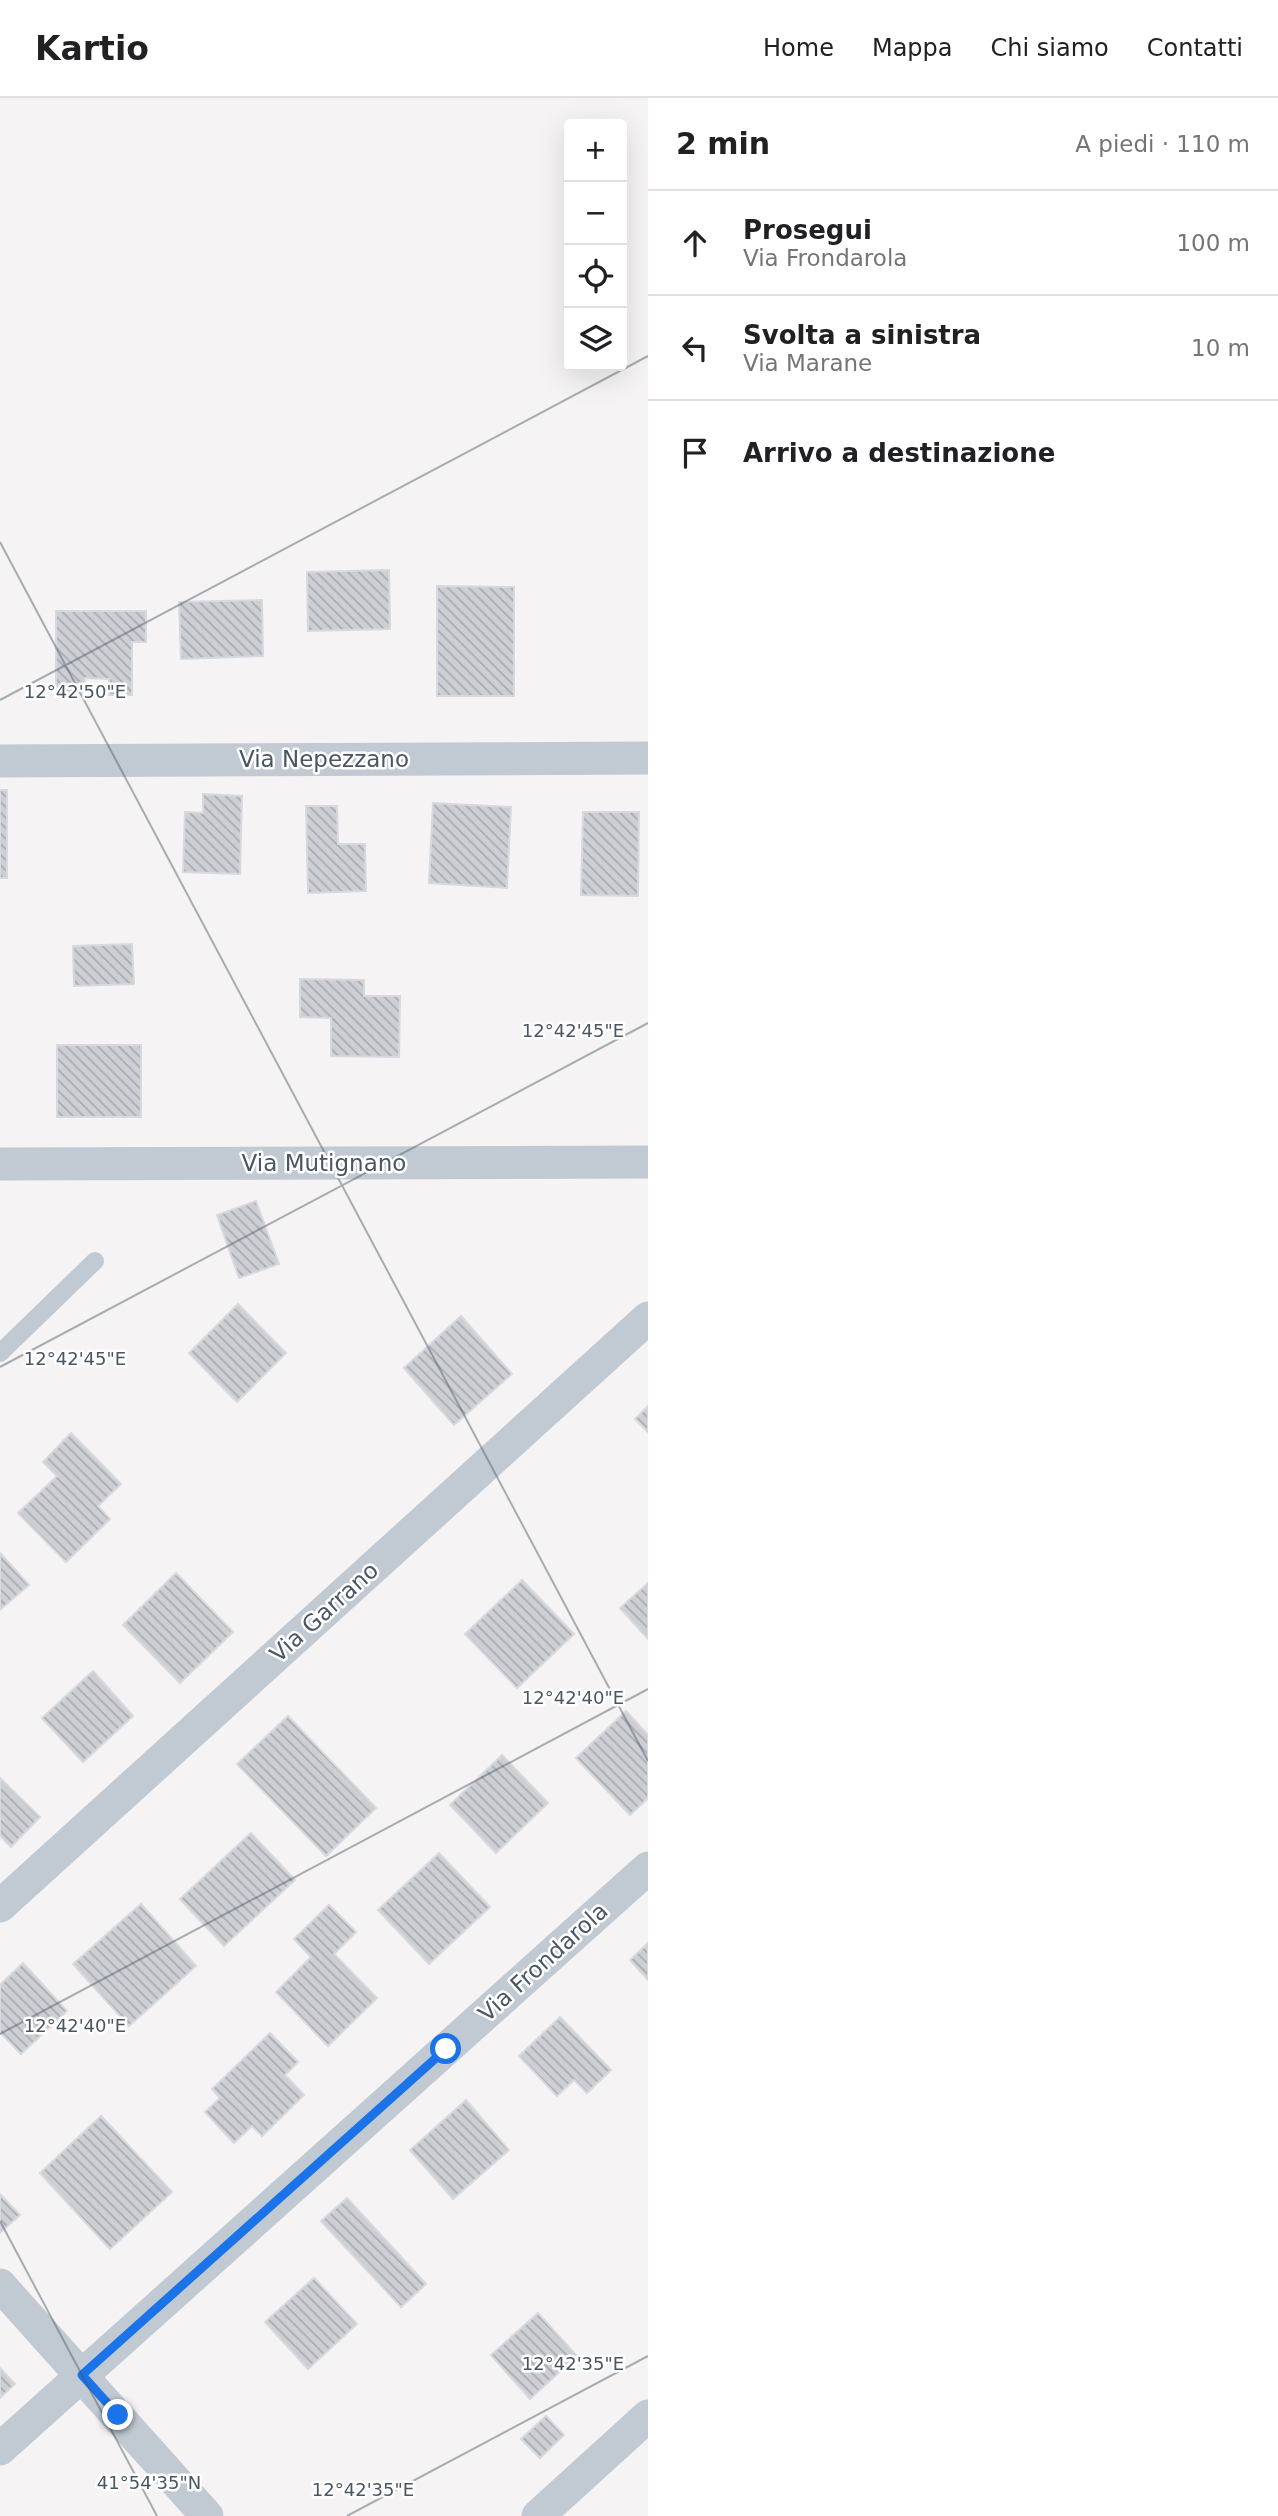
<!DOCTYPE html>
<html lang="it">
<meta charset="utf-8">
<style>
body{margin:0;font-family:"DejaVu Sans",sans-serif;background:#f2f2f2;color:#202124}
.controls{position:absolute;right:21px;top:21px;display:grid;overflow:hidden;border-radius:7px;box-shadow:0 7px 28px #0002}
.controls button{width:63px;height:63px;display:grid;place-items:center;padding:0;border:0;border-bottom:2px solid #e0e0e0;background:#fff;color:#202124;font:35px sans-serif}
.stop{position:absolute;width:21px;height:21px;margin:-16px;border:5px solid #1a73e8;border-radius:50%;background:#fff}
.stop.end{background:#1a73e8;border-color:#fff;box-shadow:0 2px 7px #0008}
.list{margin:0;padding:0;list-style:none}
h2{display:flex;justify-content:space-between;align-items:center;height:91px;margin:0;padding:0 28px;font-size:30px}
h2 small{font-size:23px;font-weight:400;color:#757577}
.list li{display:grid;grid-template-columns:46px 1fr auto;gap:21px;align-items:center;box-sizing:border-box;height:105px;padding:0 28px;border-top:2px solid #e0e0e0}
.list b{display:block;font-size:26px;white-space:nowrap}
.list p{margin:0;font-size:23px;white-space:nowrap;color:#757577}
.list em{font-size:23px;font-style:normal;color:#757577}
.icon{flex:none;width:38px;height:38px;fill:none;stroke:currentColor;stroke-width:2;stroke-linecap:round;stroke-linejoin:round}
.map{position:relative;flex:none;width:648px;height:2418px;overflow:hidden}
header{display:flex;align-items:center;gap:42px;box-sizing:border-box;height:98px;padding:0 35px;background:#fff;border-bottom:2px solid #e0e0e0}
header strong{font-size:33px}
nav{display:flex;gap:38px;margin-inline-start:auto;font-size:24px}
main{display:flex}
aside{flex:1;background:#fff}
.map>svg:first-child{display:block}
.building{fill:url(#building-back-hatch);stroke:#d7d9de;stroke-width:2}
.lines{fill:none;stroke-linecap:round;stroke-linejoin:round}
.lane{stroke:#c1cad2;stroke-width:18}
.street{stroke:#c1cad2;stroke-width:33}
.route{stroke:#1a73e8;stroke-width:9}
.ticks{fill:none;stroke:#4a5661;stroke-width:2;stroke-opacity:0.45}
.labels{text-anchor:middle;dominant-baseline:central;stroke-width:5;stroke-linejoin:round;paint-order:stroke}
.street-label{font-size:23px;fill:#4a5661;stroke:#fff}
.ticks-label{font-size:18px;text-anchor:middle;fill:#4a5661;stroke:#fff;stroke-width:5;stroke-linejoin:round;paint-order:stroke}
</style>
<header>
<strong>Kartio</strong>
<nav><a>Home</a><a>Mappa</a><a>Chi siamo</a><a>Contatti</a></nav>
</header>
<main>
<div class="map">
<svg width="648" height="2418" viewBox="0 0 648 2418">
<defs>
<pattern id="building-back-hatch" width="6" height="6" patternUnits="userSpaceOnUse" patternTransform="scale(1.75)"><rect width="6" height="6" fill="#cdcfd5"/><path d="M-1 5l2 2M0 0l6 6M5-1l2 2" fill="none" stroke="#a8abb0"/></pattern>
</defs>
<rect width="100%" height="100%" fill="#f5f3f3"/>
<!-- building -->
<g class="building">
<path d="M389,472L390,531L308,533L307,474Z"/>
<path d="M437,488L514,489V598H437Z"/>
<path d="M262,502L263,558L181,561L179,504Z"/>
<path d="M56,513H146V544H132V597H109V581L85,580L84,594H56Z"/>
<rect x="0" y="692" width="7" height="88"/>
<path d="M203,696L242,698L240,776L183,774L185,714L203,715Z"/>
<path d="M433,705L511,709L507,790L429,785Z"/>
<path d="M306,708H337L338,746H365L366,793L308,795Z"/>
<path d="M583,714H639L638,798L581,797Z"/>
<path d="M132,846L134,886L74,888L73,848Z"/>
<path d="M300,881L364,882V898H400L399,959L331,958V920L300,919Z"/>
<rect x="57" y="947" width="84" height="72"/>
<path d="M256,1103L279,1166L239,1180L217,1117Z"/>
<path d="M238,1206L286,1255L237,1304L189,1255Z"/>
<path d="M461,1218L512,1276L454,1327L404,1270Z"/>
<path d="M648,1308V1334L635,1321Z"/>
<path d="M71,1335L121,1386L98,1408L110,1421L66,1464L18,1415L57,1378L43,1364Z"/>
<path d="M0,1455L29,1487L0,1512Z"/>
<path d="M176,1475L233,1534L180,1585L123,1527Z"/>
<path d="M522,1482L574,1536L517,1590L465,1536Z"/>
<path d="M648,1485V1541L620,1510Z"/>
<path d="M93,1573L133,1618L83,1664L42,1620Z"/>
<path d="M626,1613L648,1637V1700L630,1717L576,1660Z"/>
<path d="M288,1618L376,1710L326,1758L237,1666Z"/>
<path d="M502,1657L548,1705L496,1755L450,1707Z"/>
<path d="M0,1680L40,1719L11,1749L0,1738Z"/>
<path d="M251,1735L295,1782L224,1848L180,1801Z"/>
<path d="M439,1755L490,1809L429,1866L378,1812Z"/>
<path d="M141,1806L196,1868L129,1928L73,1866Z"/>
<path d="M329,1807L356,1834L334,1856L377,1900L328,1948L276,1894L311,1859L294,1841Z"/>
<path d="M648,1845V1882L630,1862Z"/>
<path d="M23,1865L67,1913L21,1956L0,1934V1887Z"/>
<path d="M560,1919L611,1972L587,1995L574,1982L557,1998L519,1958Z"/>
<path d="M270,1935L298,1964L285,1977L304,1997L262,2038L252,2028L234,2045L205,2014L220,2000L212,1991Z"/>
<path d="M466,2002L509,2052L453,2101L410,2052Z"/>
<path d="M101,2018L172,2094L110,2151L40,2075Z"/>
<path d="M0,2096L20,2117L0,2135Z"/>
<path d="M347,2100L426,2186L401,2209L321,2123Z"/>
<path d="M314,2180L357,2226L308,2271L265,2224Z"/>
<path d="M538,2215L577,2258L530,2301L491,2257Z"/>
<path d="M0,2270L15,2286L0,2300Z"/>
<path d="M546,2318L564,2337L540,2360L521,2341Z"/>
</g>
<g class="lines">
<!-- lane -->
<path class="lane" d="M0,1255L95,1163"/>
<!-- street -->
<g class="street">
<path d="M0,663L648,660"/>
<path d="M0,1066L648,1064"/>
<path d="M0,1808L648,1220"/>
<path d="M0,2187L207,2418"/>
<path d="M0,2351L648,1770"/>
<path d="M538,2418L648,2318"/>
</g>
</g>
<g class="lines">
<!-- route -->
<path class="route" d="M118,2317L82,2277L446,1951"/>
</g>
<!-- ticks -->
<path class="ticks" d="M0,444L648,1663M0,602L648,258M0,1269L648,925M0,1936L648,1591M0,2123L157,2418M347,2418L648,2258"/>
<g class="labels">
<!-- street labels -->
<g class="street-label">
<text x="324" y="661">Via Nepezzano</text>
<text x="324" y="1065">Via Mutignano</text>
<text transform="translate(324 1514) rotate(-42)">Via Garrano</text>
<text transform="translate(543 1864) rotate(-42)">Via Frondarola</text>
</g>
</g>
<g class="ticks-label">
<text x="75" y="600">12°42'50"E</text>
<text x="573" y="939">12°42'45"E</text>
<text x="75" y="1267">12°42'45"E</text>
<text x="573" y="1606">12°42'40"E</text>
<text x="75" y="1934">12°42'40"E</text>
<text x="573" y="2272">12°42'35"E</text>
<text x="149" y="2391">41°54'35"N</text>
<text x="363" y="2398">12°42'35"E</text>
</g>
</svg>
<div class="controls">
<button>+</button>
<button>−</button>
<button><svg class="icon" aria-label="locate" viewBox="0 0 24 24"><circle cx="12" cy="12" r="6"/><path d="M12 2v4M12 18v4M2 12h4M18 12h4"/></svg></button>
<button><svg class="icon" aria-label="layers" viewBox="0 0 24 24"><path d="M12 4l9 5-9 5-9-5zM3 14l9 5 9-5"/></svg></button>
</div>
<div class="stop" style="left:446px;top:1951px"></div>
<div class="stop end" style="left:118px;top:2317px"></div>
</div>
<aside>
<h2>2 min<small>A piedi · 110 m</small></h2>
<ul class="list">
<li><svg class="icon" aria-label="ahead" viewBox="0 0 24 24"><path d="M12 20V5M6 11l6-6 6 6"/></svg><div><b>Prosegui</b><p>Via Frondarola</p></div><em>100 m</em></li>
<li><svg class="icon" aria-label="left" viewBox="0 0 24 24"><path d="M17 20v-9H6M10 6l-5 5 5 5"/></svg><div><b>Svolta a sinistra</b><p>Via Marane</p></div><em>10 m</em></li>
<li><svg class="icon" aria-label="arrive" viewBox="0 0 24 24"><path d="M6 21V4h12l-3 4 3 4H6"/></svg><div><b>Arrivo a destinazione</b></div></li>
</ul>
</aside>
</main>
